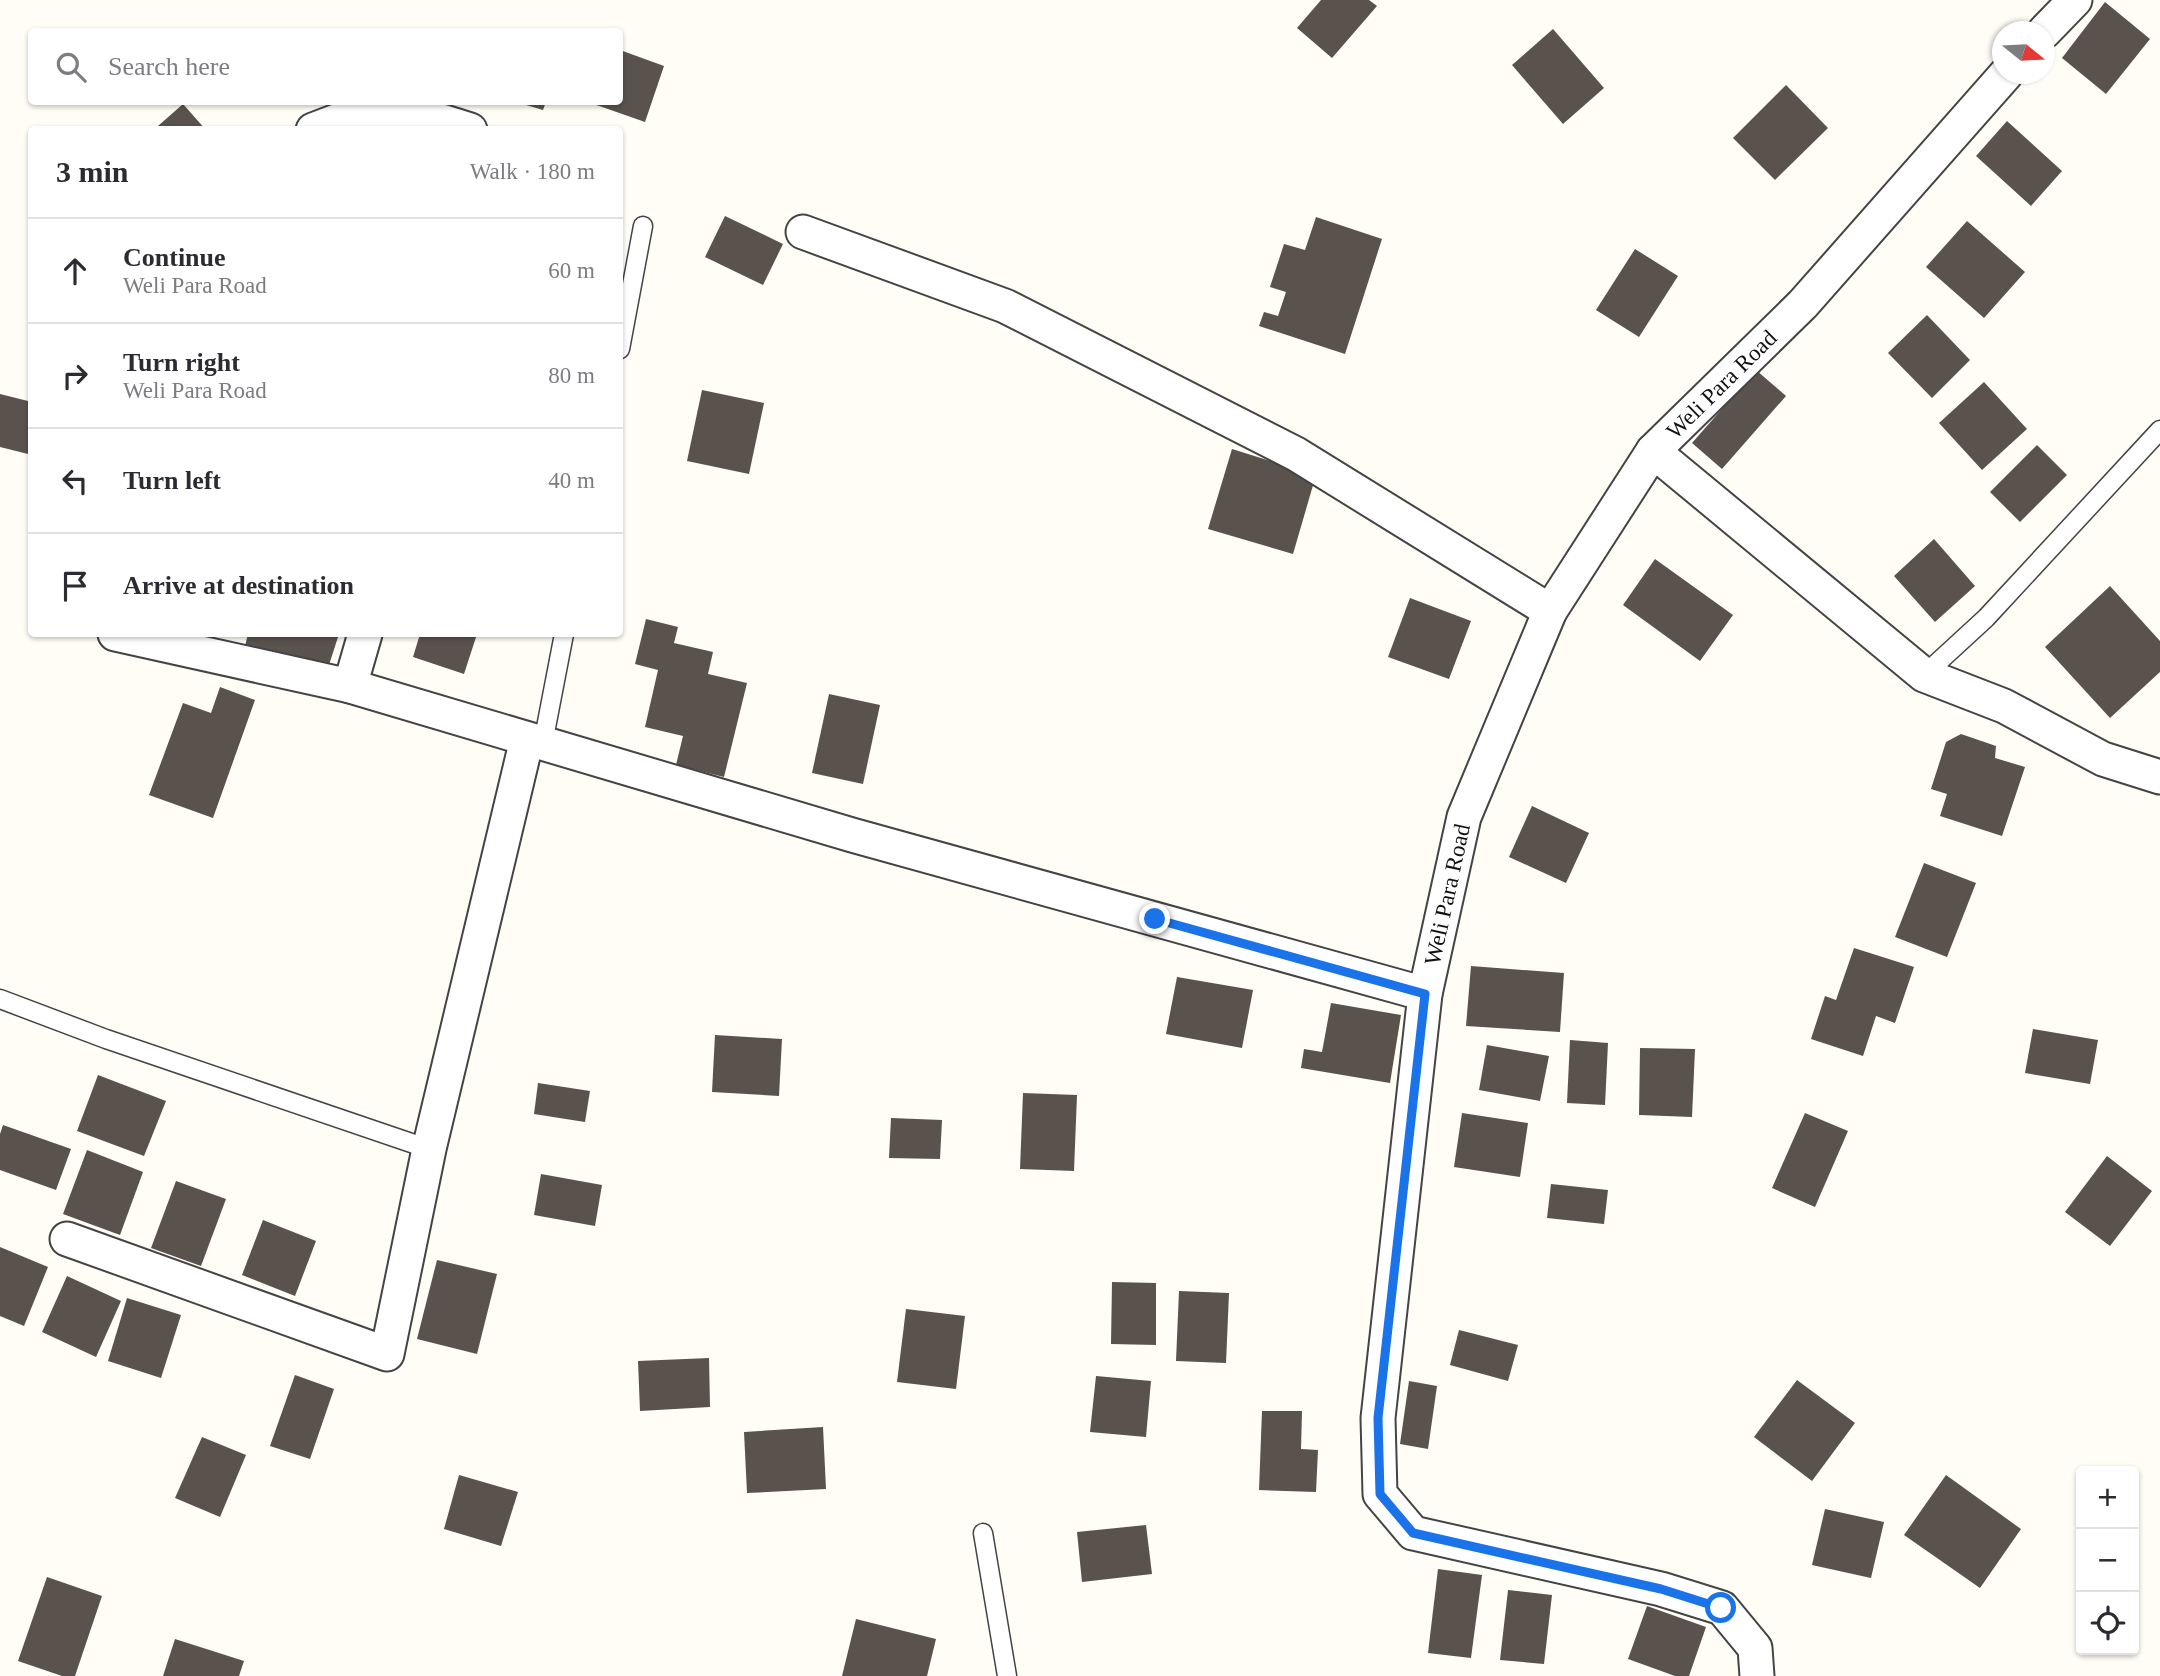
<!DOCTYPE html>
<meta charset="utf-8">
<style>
body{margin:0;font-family:"Times New Roman",serif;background:#f7f7f7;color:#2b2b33}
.controls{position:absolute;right:21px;bottom:21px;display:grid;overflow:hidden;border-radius:7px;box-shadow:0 2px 5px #0004}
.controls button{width:63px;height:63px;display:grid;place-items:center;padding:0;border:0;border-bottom:2px solid #e1e1e2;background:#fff;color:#2b2b33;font:35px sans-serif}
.compass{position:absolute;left:1992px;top:21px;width:63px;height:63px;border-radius:50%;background:#fff;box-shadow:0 2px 5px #0004;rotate:108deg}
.stop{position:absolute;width:21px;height:21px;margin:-16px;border:5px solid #1a73e8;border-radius:50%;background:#fff}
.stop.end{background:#1a73e8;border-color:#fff;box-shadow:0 2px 7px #0008}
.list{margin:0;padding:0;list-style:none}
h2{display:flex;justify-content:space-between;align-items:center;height:91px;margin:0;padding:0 28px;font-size:30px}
h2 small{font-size:23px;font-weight:400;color:#7c7c81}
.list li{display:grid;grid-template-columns:46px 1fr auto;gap:21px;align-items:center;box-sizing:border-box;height:105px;padding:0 28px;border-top:2px solid #e1e1e2}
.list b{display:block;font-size:26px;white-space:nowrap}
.list p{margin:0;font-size:23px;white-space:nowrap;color:#7c7c81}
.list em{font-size:23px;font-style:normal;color:#7c7c81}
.icon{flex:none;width:38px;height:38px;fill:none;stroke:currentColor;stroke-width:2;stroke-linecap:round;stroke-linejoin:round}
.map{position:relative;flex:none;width:2160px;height:1676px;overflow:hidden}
.search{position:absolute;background:#fff;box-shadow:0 2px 5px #0004;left:28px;top:28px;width:595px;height:77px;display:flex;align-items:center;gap:18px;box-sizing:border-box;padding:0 24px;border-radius:7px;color:#7c7c81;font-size:26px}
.panel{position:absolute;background:#fff;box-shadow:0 2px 5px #0004;left:28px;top:126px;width:595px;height:511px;border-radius:7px}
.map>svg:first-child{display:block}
.building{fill:#5a524d}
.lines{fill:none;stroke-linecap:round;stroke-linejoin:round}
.lane-casing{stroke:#444;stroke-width:21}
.street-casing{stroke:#444;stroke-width:37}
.lane{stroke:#fff;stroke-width:18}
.street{stroke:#fff;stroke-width:33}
.route{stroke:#1a73e8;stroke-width:9}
.labels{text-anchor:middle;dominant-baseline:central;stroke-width:7;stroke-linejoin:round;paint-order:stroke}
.street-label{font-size:23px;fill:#111;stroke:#fff}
</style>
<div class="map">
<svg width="2160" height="1676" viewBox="0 0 2160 1676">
<rect width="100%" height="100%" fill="#fffdf5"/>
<!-- building -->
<g class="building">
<path d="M1321,0H1369L1377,6L1332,58L1297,28Z"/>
<path d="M2105,2L2150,39L2106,94L2062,58Z"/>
<path d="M1553,29L1604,88L1563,124L1512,65Z"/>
<path d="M620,50L664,66L645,122L588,102H620Z"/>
<path d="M1786,85L1828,128L1775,180L1733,138Z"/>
<path d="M516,102H546L543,110Z"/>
<path d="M183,104L206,130H161L158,126Z"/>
<path d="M2007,121L2062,171L2031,206L1976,156Z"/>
<path d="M725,216L783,244L763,285L705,257Z"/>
<path d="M1316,217L1382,239L1345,354L1259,326L1264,312L1278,316L1286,292L1270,287L1284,244L1305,250Z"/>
<path d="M1967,221L2025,272L1984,318L1926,267Z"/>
<path d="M1635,249L1678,276L1639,337L1596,310Z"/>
<path d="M1927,315L1970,360L1932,398L1888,353Z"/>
<path d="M1756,370L1786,396L1722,469L1692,443Z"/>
<path d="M1984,382L2027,429L1982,470L1939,423Z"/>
<path d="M702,390L764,403L749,474L687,461Z"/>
<path d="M0,394L32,402V455L0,447Z"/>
<path d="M2037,445L2067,475L2020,522L1990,492Z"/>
<path d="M1232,449L1316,475L1293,554L1208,529Z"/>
<path d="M1934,539L1975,586L1935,622L1894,576Z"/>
<path d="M1655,559L1733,615L1700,661L1623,605Z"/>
<path d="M2110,586L2160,641V672L2110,718L2045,647Z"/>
<path d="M1410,598L1471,621L1449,679L1388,657Z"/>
<path d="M646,619L678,627L674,643L713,652L708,674L747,683L724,777L676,765L683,736L645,727L658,670L635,664Z"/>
<path d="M248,634H339L327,671L245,646Z"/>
<path d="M420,634H477L464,674L413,657Z"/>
<path d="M220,687L255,700L213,818L149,795L183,703L211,713Z"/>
<path d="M829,694L880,705L863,784L812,773Z"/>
<path d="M1961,734L1996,746L1995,758L2025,767L2002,836L1940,816L1947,794L1931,789L1946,742Z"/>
<path d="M1532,806L1589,833L1566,883L1509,857Z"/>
<path d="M1924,863L1976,883L1947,957L1895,937Z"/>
<path d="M1854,948L1914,967L1895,1023L1876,1016L1863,1056L1811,1039L1825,996L1836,1000Z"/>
<path d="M1471,966L1564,973L1560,1032L1466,1026Z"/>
<path d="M1177,977L1253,990L1242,1048L1166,1034Z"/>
<path d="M1331,1003L1401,1015L1390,1083L1301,1068L1304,1049L1322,1052Z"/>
<path d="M2033,1029L2098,1040L2090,1084L2025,1073Z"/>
<path d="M715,1035L782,1039L779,1096L712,1092Z"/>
<path d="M1570,1040L1608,1043L1605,1105L1567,1103Z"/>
<path d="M1487,1045L1549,1056L1540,1101L1479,1090Z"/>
<path d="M1640,1048L1695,1049L1692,1117L1639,1115Z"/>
<path d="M98,1075L166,1101L144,1156L77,1131Z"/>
<path d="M538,1083L590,1091L585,1122L534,1114Z"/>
<path d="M1023,1093L1077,1095L1074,1171L1020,1169Z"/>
<path d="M1462,1113L1528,1123L1520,1177L1454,1167Z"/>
<path d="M1805,1113L1848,1131L1815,1207L1772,1188Z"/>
<path d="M891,1118L942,1120L940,1159L889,1158Z"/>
<path d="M3,1125L71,1149L56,1190L0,1170V1134Z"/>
<path d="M87,1150L143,1172L120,1235L63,1214Z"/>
<path d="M2107,1156L2152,1191L2110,1246L2065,1212Z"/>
<path d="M541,1174L602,1185L595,1226L534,1215Z"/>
<path d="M176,1181L226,1199L201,1266L151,1248Z"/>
<path d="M1551,1184L1608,1190L1604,1224L1547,1218Z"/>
<path d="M263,1220L316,1241L295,1296L242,1275Z"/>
<path d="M0,1247L48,1267L24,1326L0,1316Z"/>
<path d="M437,1260L497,1274L477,1354L417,1339Z"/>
<path d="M67,1276L121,1301L96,1357L42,1332Z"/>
<path d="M1112,1282L1156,1283V1345L1111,1344Z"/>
<path d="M1179,1291L1229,1293L1226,1363L1176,1361Z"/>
<path d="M127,1298L181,1315L161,1378L108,1361Z"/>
<path d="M906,1309L965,1316L956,1389L897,1382Z"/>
<path d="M1459,1330L1518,1345L1508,1381L1450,1365Z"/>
<path d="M709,1358L710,1407L640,1411L638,1361Z"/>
<path d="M295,1375L334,1389L310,1459L270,1446Z"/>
<path d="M1096,1376L1151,1381L1146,1437L1090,1432Z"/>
<path d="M1797,1380L1855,1423L1812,1481L1754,1437Z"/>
<path d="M1409,1381L1437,1386L1428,1449L1400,1444Z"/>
<path d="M1262,1411H1302L1301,1449L1318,1450L1316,1492L1259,1490Z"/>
<path d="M823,1427L826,1489L747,1493L744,1432Z"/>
<path d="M202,1437L246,1455L220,1517L175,1498Z"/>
<path d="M459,1475L518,1492L501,1546L444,1529Z"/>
<path d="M1946,1475L2021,1529L1980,1588L1904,1535Z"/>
<path d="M1825,1509L1884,1522L1871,1578L1812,1565Z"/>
<path d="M1146,1525L1152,1574L1082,1582L1077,1532Z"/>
<path d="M1438,1569L1482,1575L1471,1658L1428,1653Z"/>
<path d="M47,1577L102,1596L75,1676H62L18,1661Z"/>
<path d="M1508,1590L1552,1595L1544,1664L1500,1660Z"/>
<path d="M1647,1606L1706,1627L1689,1676H1675L1628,1659Z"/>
<path d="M856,1619L936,1639L927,1676H842Z"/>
<path d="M175,1639L244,1661L239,1676H163Z"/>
</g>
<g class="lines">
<defs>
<g id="lane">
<path d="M620,349L643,226"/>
<path d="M1924,675L1986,618L2160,430"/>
<path d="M543,743L564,634"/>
<path d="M0,999L106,1039L429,1149"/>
<path d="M983,1533L1007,1676"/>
</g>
<g id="street">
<path d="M2044,32L2075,0"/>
<path d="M313,130L368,109L435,119L470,130"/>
<path d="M803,232L1005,306L1296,454L1550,611"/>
<path d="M1653,451L1924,675L2004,706L2103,759L2160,777"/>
<path d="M115,634L350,686L852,835L1425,994"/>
<path d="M350,686L365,634"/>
<path d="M67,1239L387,1354L429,1149L527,739"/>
<path id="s1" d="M1757,1676L1755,1648L1722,1608L1661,1589L1413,1533L1380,1494L1378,1418L1425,994L1464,817L1550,611L1653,451L1803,304L2006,74"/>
</g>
</defs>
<!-- lane casing -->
<use href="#lane" class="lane-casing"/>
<!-- street casing -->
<use href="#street" class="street-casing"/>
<!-- lane -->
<use href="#lane" class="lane"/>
<!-- street -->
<use href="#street" class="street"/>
</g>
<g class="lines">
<!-- route -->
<path class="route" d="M1155,919L1425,994L1378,1418L1380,1494L1413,1533L1661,1589L1721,1608"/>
</g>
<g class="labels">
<!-- street labels -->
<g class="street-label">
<text stroke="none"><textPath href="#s1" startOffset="1642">Weli Para Road</textPath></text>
<text stroke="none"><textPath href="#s1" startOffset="1054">Weli Para Road</textPath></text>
</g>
</g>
</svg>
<div class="controls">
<button>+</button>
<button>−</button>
<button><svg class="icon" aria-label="locate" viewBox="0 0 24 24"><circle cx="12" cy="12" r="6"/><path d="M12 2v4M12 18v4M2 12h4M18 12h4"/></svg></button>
</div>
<svg class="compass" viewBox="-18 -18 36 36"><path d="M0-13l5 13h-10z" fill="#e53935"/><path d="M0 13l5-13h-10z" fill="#7c7c81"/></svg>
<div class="stop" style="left:1721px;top:1608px"></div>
<div class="stop end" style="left:1155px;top:919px"></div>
<div class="search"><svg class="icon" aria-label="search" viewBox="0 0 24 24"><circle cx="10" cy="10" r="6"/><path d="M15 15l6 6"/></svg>Search here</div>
<section class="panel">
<h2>3 min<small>Walk · 180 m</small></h2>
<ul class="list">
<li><svg class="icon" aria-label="ahead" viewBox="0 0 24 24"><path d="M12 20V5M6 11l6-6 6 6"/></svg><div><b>Continue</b><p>Weli Para Road</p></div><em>60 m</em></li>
<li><svg class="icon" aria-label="right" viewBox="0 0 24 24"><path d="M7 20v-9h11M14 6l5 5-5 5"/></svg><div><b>Turn right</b><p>Weli Para Road</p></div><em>80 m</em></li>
<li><svg class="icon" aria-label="left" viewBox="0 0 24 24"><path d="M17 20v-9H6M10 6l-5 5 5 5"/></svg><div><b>Turn left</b></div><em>40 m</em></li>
<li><svg class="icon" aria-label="arrive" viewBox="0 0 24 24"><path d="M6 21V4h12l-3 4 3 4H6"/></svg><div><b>Arrive at destination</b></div></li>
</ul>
</section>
</div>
